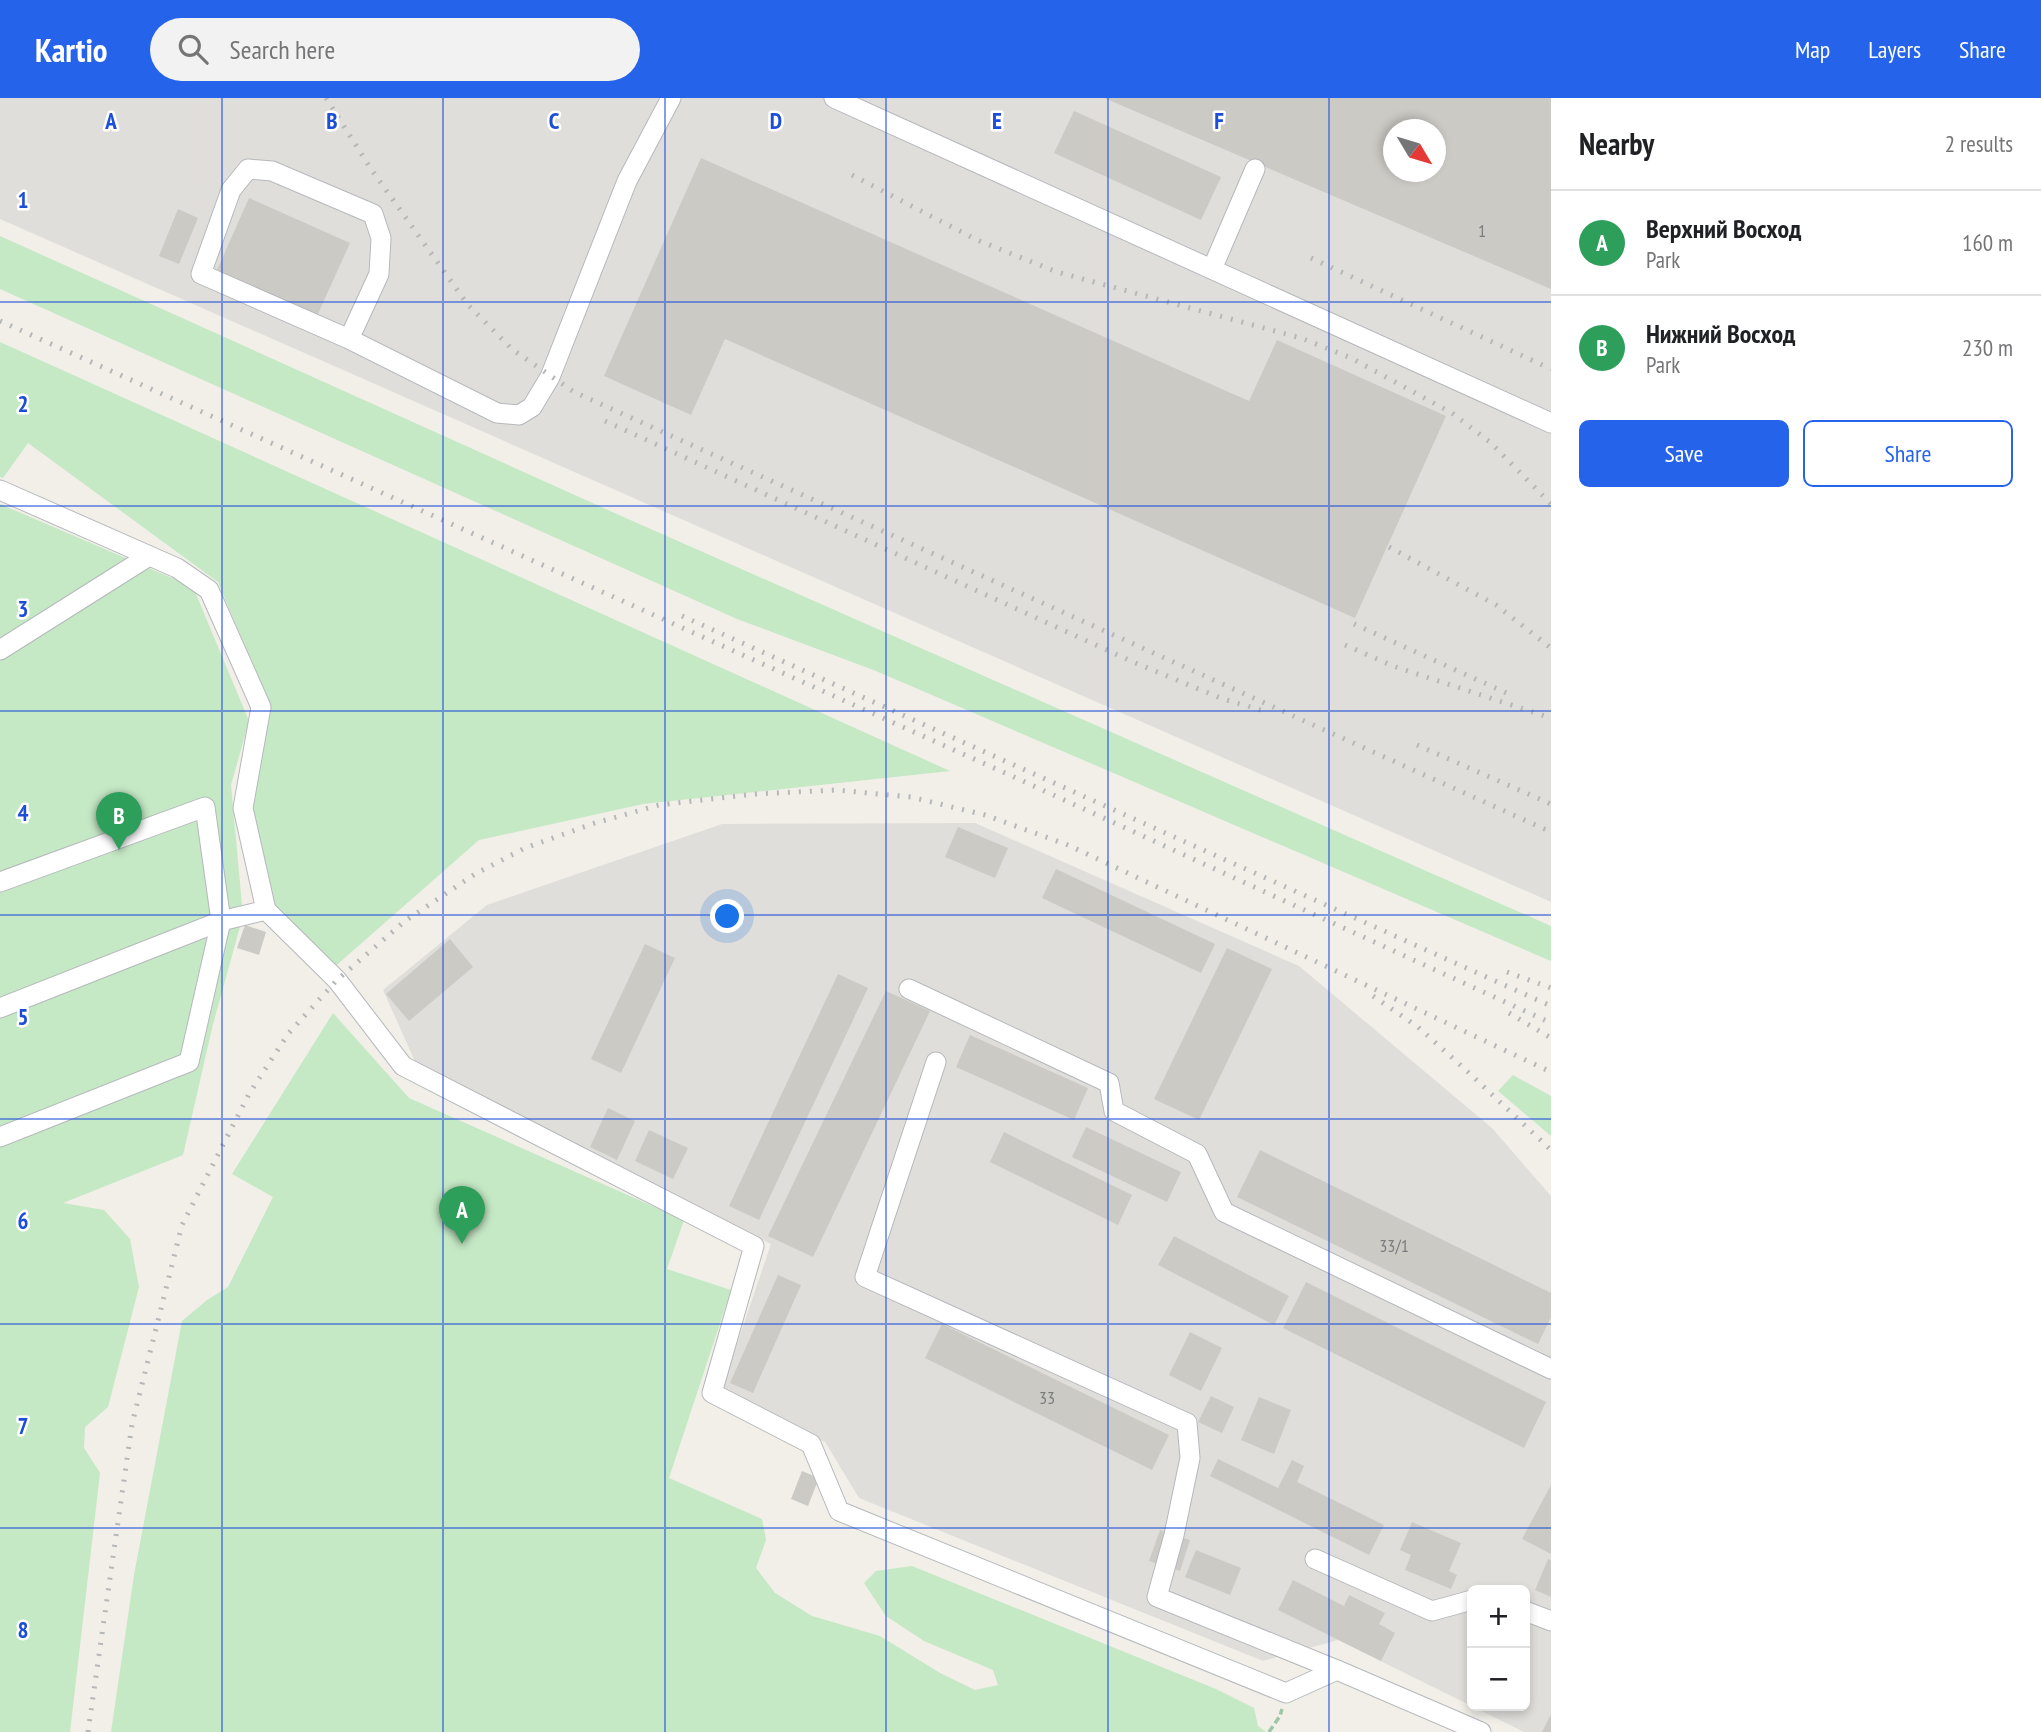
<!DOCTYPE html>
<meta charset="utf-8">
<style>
body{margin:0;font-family:"PT Sans Narrow",sans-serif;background:#f2f2f2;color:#202124}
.controls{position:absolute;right:21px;bottom:21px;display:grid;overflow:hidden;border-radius:10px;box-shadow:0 4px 10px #0003}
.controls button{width:63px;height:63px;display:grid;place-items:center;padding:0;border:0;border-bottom:2px solid #e0e0e0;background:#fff;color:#202124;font:35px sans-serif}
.compass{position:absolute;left:1383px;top:21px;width:63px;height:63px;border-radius:50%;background:#fff;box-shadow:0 4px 10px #0003;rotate:128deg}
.you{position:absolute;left:728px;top:819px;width:24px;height:24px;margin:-18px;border:5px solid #fff;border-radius:50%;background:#1a73e8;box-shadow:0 0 0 10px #1a73e833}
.badge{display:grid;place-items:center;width:46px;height:46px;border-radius:50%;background:#2563eb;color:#fff;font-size:23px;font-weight:700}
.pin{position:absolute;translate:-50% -58px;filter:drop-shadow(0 2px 4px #0008)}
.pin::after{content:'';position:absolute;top:37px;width:24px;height:21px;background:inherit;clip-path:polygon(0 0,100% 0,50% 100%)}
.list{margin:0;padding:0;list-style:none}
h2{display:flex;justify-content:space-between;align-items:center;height:91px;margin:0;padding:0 28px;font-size:30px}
h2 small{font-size:23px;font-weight:400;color:#757577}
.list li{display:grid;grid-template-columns:46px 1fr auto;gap:21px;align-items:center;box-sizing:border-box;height:105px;padding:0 28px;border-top:2px solid #e0e0e0}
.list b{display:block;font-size:26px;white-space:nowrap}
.list p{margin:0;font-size:23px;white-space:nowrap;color:#757577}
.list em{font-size:23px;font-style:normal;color:#757577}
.actions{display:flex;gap:14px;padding:21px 28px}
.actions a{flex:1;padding:16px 0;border:2px solid #2563eb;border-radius:10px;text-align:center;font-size:24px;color:#2563eb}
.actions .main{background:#2563eb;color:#fff}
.icon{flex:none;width:38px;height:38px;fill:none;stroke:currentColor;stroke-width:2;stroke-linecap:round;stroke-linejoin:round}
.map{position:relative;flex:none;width:1551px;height:1634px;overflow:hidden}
header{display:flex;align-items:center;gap:42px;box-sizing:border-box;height:98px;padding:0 35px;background:#2563eb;color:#fff}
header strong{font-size:33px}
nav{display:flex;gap:38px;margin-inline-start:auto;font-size:24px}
.search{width:490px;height:63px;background:#f2f2f2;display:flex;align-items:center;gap:18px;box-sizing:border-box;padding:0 24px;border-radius:38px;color:#757577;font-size:26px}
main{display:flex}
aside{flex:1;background:#fff}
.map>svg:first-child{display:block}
.industrial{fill:#e0deda;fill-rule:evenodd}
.green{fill:#c5e8c5}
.building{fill:#cccac5;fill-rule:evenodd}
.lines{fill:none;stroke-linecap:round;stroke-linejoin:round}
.minor-casing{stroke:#b5b8bc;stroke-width:21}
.path{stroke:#9cc7a9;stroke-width:3.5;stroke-dasharray:7 3.5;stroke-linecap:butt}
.minor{stroke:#fff;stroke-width:19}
.rail{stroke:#b6b7b8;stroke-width:5;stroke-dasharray:2 9;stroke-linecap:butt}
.grid{fill:none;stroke:#1d4ed8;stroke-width:2;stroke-opacity:0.55}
.labels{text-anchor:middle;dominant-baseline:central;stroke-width:5;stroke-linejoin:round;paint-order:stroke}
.number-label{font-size:18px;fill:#7a7d7f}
.grid-label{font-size:23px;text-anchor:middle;font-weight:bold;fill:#1d4ed8;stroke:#fff;stroke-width:5;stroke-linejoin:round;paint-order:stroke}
</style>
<header>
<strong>Kartio</strong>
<div class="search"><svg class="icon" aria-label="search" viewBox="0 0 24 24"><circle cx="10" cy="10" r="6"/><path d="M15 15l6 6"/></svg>Search here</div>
<nav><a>Map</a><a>Layers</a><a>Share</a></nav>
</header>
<main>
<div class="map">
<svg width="1551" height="1634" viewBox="0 0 1551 1634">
<rect width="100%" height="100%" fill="#f1efe8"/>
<!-- industrial -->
<g class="industrial">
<path d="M0,0H1551V804L0,121ZM1394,32H1436V74H1394Z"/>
<path d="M975,725L1299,868L1492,1030L1551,1098V1634H1524L1338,1542L1263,1563L859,1400L825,1344L720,1296L771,1146L418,970L383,892L487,807L722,726ZM1472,1492H1525V1608H1472Z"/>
</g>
<!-- green -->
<g class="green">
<path d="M0,138L628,421L1551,828V863L876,573L737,521L0,191Z"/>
<path d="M0,244L950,673L643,706L479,742L331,872L271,811L253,710L270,608L218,484L28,345L3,380L0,379Z"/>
<path d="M0,406L193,489L249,623L231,687L243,818L213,926L183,1057L63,1105L104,1112L130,1141L139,1189L108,1309L85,1329L84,1350L100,1375L70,1634H0Z"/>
<path d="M333,915L409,1000L684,1122L667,1171L731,1192L669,1380L762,1421L766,1442L756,1470L775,1495L812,1518L880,1538L940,1575L975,1592L998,1587L993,1572L924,1543L886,1518L864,1485L876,1473L912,1468L1216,1591L1254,1610L1258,1628L1266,1634H111L134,1477L182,1223L207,1202L228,1189L273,1099L232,1076Z"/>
<path d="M1513,977L1551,998V1038L1498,993Z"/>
</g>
<!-- building -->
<g class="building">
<path d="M1104,0H1551V191ZM1394,32H1436V74H1394Z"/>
<path d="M1074,13L1221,79L1201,122L1054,55Z"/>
<path d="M701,60L1249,303L1277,242L1446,318L1355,520L725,241L691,317L604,278Z"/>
<path d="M249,100L350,145L317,218L217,172Z"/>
<path d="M178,111L198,120L179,166L159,158Z"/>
<path d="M958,729L1008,750L995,780L945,759Z"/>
<path d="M1056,771L1215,846L1201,875L1042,800Z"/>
<path d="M245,827L266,834L259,857L237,850Z"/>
<path d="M450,841L473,869L409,923L386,896Z"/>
<path d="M645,846L675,860L621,975L591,961Z"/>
<path d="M1227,850L1272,871L1199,1022L1154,1001Z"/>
<path d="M838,876L868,890L759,1122L729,1108Z"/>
<path d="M886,893L930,913L813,1159L768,1138Z"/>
<path d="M970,937L1088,990L1074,1022L956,969Z"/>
<path d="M608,1010L635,1023L617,1062L590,1049Z"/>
<path d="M1086,1029L1181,1074L1167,1104L1072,1059Z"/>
<path d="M649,1032L688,1050L673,1081L635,1063Z"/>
<path d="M1004,1034L1132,1097L1118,1127L990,1064Z"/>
<path d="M1260,1052L1551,1195V1219L1538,1246L1237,1099Z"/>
<path d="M1174,1138L1289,1198L1274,1227L1158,1167Z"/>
<path d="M778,1177L801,1187L753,1295L730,1285Z"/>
<path d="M1306,1184L1546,1304L1524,1350L1283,1230Z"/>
<path d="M942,1226L1169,1337L1152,1372L925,1260Z"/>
<path d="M1190,1234L1222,1250L1201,1293L1169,1277Z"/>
<path d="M1211,1298L1234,1309L1222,1335L1198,1324Z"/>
<path d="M1259,1299L1291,1312L1274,1356L1241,1342Z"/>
<path d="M1218,1361L1278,1390L1292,1362L1304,1368L1297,1384L1384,1427L1369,1457L1210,1378Z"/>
<path d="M802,1373L819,1380L808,1408L791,1401Z"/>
<path d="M1551,1387V1456L1522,1441Z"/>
<path d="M1412,1424L1461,1445L1449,1473L1457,1477L1451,1491L1405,1472L1411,1457L1400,1452Z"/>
<path d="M1160,1432L1190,1442L1180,1473L1149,1463Z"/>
<path d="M1196,1452L1241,1470L1230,1497L1185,1479Z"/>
<path d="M1548,1461L1551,1462V1499L1535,1492Z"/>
<path d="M1293,1482L1344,1508L1349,1497L1385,1515L1379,1526L1395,1535L1381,1563L1278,1512Z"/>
<path d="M1551,1616V1634H1542Z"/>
</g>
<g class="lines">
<defs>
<g id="minor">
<path d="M834,0L1551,325"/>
<path d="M1212,171L1255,71"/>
<path d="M349,241L379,176L381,140L373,116L272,73L248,71L231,92L201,176L349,241L497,315L519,317L532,309L550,279L627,83L671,0"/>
<path d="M0,392L177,470L209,492L261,609L243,710L266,812L337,882L403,968L754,1148L712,1295L811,1346L839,1413L1286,1595L1337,1572L1481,1634"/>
<path d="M0,552L149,458"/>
<path d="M0,784L205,709L221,823L0,910"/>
<path d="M909,891L1109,985L1114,1013L1197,1056L1224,1114L1551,1271"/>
<path d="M936,964L865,1179L1187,1325L1190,1360L1174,1437L1157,1499L1337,1572"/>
<path d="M0,1039L189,964L221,823L266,812"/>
<path d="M1315,1461L1432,1513L1472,1502"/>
<path d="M1525,1513L1551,1523"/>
</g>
</defs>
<!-- minor casing -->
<use href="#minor" class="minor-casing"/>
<!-- path -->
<path class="path" d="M1269,1634L1280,1618L1282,1611"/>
<!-- minor -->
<use href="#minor" class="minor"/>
<!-- rail -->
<g class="rail">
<path d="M326,0L371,71L468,207L513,252L574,294L1551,734"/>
<path d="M852,77L977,142L1057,174L1301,240L1351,260L1452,315L1491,345L1551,406"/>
<path d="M1311,160L1551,271"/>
<path d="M0,223L1014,679L1551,925"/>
<path d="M605,323L1133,564L1223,601L1264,613"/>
<path d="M1389,449L1496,507L1551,550"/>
<path d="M682,518L1551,908"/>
<path d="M1354,526L1513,598"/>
<path d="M1345,547L1393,568L1551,620"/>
<path d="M1417,647L1551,706"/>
<path d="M1507,874L1551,890"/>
<path d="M1373,898L1418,929L1468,974L1551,1052"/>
<path d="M1509,915L1551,940"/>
<path d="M88,1634L132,1326L182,1127L249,996L288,936L337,882L405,823L475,776L525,750L595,725L659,707L755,696L836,692L911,699L985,717L1068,747L1551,974"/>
</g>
</g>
<!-- grid -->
<path class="grid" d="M222,0V1634M443,0V1634M665,0V1634M886,0V1634M1108,0V1634M1329,0V1634M0,204H1551M0,408H1551M0,613H1551M0,817H1551M0,1021H1551M0,1226H1551M0,1430H1551"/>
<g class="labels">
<!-- number labels -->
<g class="number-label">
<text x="1482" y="132">1</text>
<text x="1394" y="1147">33/1</text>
<text x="1047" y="1299">33</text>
</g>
</g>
<g class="grid-label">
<text x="111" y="31">A</text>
<text x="332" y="31">B</text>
<text x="554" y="31">C</text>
<text x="776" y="31">D</text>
<text x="997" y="31">E</text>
<text x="1219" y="31">F</text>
<text x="23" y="110">1</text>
<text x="23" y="314">2</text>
<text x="23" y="519">3</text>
<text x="23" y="723">4</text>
<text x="23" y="927">5</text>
<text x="23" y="1131">6</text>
<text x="23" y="1336">7</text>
<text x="23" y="1540">8</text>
</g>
</svg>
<div class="controls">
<button>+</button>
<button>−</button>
</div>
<svg class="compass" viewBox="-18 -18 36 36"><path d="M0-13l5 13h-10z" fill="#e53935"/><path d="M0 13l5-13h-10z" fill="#757577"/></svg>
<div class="you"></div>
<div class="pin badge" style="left:462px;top:1146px;background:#2e9e5b">A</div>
<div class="pin badge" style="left:119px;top:752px;background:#2e9e5b">B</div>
</div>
<aside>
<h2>Nearby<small>2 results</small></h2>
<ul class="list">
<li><span class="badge" style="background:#2e9e5b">A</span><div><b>Верхний Восход</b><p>Park</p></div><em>160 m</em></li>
<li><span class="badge" style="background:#2e9e5b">B</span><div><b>Нижний Восход</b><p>Park</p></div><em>230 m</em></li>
</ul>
<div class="actions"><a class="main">Save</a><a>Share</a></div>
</aside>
</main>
